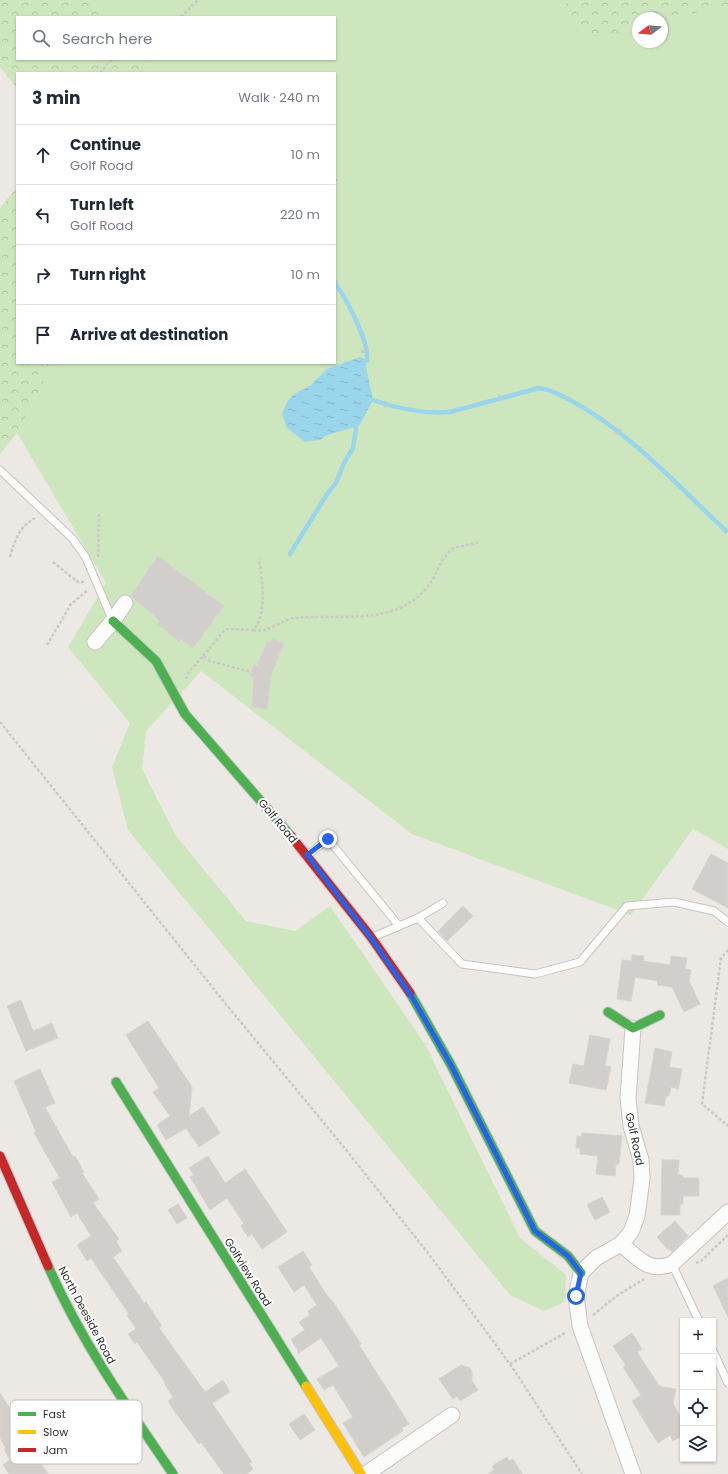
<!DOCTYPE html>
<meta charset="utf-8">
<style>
body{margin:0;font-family:Poppins,sans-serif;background:#f2f2f3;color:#1f2937}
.controls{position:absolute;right:12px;bottom:12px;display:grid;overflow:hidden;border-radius:0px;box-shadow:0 1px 3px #0004}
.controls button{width:36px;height:36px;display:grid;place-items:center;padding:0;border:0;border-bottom:1px solid #e0e1e3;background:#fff;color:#1f2937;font:20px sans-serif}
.compass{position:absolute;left:632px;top:12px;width:36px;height:36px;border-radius:50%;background:#fff;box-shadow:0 1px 3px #0004;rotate:254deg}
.stop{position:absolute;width:12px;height:12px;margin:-9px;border:3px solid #2563eb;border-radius:50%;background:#fff}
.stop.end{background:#2563eb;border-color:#fff;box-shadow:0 1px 4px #0008}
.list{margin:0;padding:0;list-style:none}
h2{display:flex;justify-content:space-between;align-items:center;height:52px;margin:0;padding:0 16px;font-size:17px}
h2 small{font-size:13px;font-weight:400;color:#747a83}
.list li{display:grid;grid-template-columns:26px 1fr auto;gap:12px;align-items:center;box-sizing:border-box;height:60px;padding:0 16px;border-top:1px solid #e0e1e3}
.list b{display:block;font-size:15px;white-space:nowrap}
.list p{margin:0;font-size:13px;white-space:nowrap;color:#747a83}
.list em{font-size:13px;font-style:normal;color:#747a83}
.icon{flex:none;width:22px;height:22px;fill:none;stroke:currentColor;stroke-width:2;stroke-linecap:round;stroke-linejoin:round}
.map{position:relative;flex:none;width:728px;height:1474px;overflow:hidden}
.search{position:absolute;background:#fff;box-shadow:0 1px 3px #0004;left:16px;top:16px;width:320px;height:44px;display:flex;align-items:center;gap:10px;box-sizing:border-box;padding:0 14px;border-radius:0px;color:#747a83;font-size:15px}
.panel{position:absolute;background:#fff;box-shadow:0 1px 3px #0004;left:16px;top:72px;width:320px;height:292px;border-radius:0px}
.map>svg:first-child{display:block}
.grass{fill:#cee6be;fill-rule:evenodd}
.forest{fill:url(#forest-crowns)}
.water{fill:url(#water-ripples)}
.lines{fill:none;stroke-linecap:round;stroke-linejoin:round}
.stream{stroke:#99d6ec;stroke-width:4.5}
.building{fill:#d1cecb;stroke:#d7d4d0}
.lane-casing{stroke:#c5c4c5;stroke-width:9}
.street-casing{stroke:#c5c4c5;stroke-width:17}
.fast-casing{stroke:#c5c4c5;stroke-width:11}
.slow-casing{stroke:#c5c4c5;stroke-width:11}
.jam-casing{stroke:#c5c4c5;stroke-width:11}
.path{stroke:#c9c9c8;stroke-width:2.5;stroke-dasharray:3 2;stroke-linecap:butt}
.lane{stroke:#fcfcfb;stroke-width:7}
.street{stroke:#fcfcfb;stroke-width:15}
.fast{stroke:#4caf50;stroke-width:9}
.slow{stroke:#ffc107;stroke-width:9}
.jam{stroke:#c62828;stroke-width:9}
.route{stroke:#2563eb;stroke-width:5}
.labels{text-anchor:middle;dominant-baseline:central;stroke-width:4;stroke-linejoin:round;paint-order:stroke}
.street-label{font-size:11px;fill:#2e2e2e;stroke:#fff}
.key{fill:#fff;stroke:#c0c0c0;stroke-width:1}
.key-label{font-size:11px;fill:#2e2e2e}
</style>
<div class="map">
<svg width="728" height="1474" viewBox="0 0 728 1474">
<defs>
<pattern id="forest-crowns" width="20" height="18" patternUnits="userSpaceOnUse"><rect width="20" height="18" fill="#cee6be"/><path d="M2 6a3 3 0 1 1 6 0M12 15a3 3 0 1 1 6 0" fill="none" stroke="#b1c6a4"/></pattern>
<pattern id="water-ripples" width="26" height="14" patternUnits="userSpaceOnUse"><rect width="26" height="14" fill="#99d6ec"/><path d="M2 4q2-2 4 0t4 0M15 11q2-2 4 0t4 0" fill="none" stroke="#84b8cb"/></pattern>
</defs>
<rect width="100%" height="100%" fill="#ece8e4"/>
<!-- grass -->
<path class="grass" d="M90,0H728V849L693,829L631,915L412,834L201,671L146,731L142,769L176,836L246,921L295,931L330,906L425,1044L520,1238L566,1275L565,1302L544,1311L510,1295L128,830L112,767L130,723L68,647L106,583L17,433L53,363H335V73H154L142,59H335V17H105ZM638,18H662V42H638Z"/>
<!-- forest -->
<g class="forest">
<path d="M0,0H90L105,17H17V59H142L154,73H17V88L0,67Z"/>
<path d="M568,0H728V4L662,22V18H638V28L591,40C578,33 556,17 568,0Z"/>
<path d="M17,187V363H53L17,433L0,454V208Z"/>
</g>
<!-- water -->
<path class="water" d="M360,357L367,360L366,367L373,400L359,426L327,435L320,440L305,442L287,428L282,414L288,400L294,394L311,385L327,369Z"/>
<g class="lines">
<!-- stream -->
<g class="stream">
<path d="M335,283C346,298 369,341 367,360"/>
<path d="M373,400C398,409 423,414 450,412L539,388C550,389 560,395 570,400C630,432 677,485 726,531"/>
<path d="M290,554L327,494L336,483L344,463L353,448L356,428"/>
</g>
</g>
<!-- building -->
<g class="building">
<path d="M158,556L224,606L193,648L181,639L179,642L158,624L160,621L131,596Z"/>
<path d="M273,639L284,643L271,675L267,709L252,707L254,677L250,676L253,665L257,666L267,642L272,641Z"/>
<path d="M711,854L728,863V908L692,889Z"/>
<path d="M463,906L473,916L447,941L438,931Z"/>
<path d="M632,955L644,956L643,961L670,965L671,956L687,958L685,969L691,970L689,981L700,1004L684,1012L672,987L657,985L658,981L635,977L631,1001L617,999L622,960L632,961Z"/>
<path d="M21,1000L33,1031L52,1023L58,1038L26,1051L7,1006Z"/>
<path d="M148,1021L192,1087L189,1116L203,1107L220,1133L199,1147L186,1128L166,1140L157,1125L170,1116L153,1092L159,1088L126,1035Z"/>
<path d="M590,1035L610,1039L605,1066L611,1067L606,1090L569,1083L573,1064L584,1066Z"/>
<path d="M655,1048L672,1052L669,1067L682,1069L678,1089L671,1087L669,1096H666L664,1106L645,1103Z"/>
<path d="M40,1069L55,1103L45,1107L73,1157L75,1156L84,1172L82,1173L99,1199L93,1203L119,1239L116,1241L122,1251L113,1257L144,1303L146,1302L162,1326L159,1328L205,1392L223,1380L230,1392L212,1403L252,1462L249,1463L253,1469L247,1474H224L201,1442L199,1444L175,1412L168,1401L173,1397L164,1383L165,1382L137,1342L135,1344L128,1334L136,1329L127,1315L129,1314L91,1258L87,1261L77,1245L91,1236L77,1213L71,1217L52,1182L60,1178L34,1133L36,1132L14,1081Z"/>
<path d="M582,1133L622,1136L619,1164H616L615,1176L596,1174L598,1156L580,1154V1148H576L577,1136L581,1137Z"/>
<path d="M208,1156L225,1183L245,1169L287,1232L262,1249L252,1234L248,1237L241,1226L244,1224L227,1198L210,1210L190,1177L194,1175L189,1168Z"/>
<path d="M662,1160H679L678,1175H683V1178H699V1196H683V1204H680V1215H661Z"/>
<path d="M602,1197L610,1212L595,1220L587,1205Z"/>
<path d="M178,1204L187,1218L177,1224L168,1210Z"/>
<path d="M675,1221L688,1236L672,1252L669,1248L668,1250L657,1237Z"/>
<path d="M303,1251L312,1265L309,1267L326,1294L333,1302L361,1344L359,1345L409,1424L402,1428L403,1431L364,1457L343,1423L353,1417L333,1385L324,1390L317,1379L339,1366L321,1338L299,1353L291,1339L305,1330L299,1322L310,1315L308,1311L317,1305L304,1285L294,1292L278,1267Z"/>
<path d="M728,1278V1317L713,1286Z"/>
<path d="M632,1333L642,1349L637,1352L658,1384L662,1387L676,1389L673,1404L683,1420V1435L673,1441L670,1435L658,1443L632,1401L641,1395L623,1367L626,1365L613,1346Z"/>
<path d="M461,1365L470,1368L472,1372V1381L478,1390L460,1401L457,1396L453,1399L439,1379Z"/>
<path d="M0,1393L21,1426L18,1428L48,1474H9L3,1465L10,1460L4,1449L6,1448L0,1438Z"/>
<path d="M304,1414L315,1430L300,1440L289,1424Z"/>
<path d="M507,1457L509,1461L513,1459L522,1474H488L494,1470L492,1466Z"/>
</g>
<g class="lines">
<defs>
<g id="lane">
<path d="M0,470L73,539L86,558L112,619"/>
<path d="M309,854L328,839L399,926"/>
<path d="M418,918L462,964L535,974L580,962L627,906L674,902L714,911L728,922"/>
<path d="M373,937L418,918L443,903"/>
<path d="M672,1264L699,1321"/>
<path d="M713,1351L728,1383"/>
</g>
<g id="street">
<path d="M95,642L113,621L125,603"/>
<path d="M621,1244C638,1258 648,1273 672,1264L728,1212"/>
<path d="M366,1474L452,1415"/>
<path d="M633,1474L580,1326L576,1296L581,1273L596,1258L621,1244L631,1232L637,1216L642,1179L641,1160L631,1126L628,1098L633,1028"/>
</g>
<g id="fast">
<path d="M113,621L156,661L185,714L291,836"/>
<path d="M410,993L451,1065L535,1231L568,1256L581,1273"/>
<path d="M608,1012L633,1028L660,1015"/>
<path d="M116,1082L306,1386"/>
<path d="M48,1266C81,1341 127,1407 173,1474"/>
</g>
<path id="slow" d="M306,1386L361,1474"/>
<g id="jam">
<path d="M291,836L371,937L410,993"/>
<path d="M0,1156L48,1266"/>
</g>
</defs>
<!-- lane casing -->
<use href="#lane" class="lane-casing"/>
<!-- street casing -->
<use href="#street" class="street-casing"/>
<!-- fast casing -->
<use href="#fast" class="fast-casing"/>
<!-- slow casing -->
<use href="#slow" class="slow-casing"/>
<!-- jam casing -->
<use href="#jam" class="jam-casing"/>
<!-- path -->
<g class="path">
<path d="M181,17L198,0"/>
<path d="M100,73L112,59"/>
<path d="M335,181L339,179"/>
<path d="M335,282L339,280"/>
<path d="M361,352L370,349"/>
<path d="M499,395L501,401"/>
<path d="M384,407L386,401"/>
<path d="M616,434L621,429"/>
<path d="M10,557C15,540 19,527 35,518"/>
<path d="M98,557L99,514"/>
<path d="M53,562L78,582H86"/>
<path d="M253,630C269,634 279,620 295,618C338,614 393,626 425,590C436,578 439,562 450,551L454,548L480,542"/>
<path d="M47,645L71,604L88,590"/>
<path d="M203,656L224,631L228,629L253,630C268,615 262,579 259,559"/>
<path d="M186,679L188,673L203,656L210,661L251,672"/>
<path d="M0,722L225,1003L347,1151L431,1257L510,1364L582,1474"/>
<path d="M728,950L721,958L702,1104L728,1126"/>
<path d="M696,1263L701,1261L728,1235"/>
<path d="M593,1315L618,1295L644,1279"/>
<path d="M510,1364L567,1332"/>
</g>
<!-- lane -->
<use href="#lane" class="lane"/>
<!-- street -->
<use href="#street" class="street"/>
<!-- fast -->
<use href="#fast" class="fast"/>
<!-- slow -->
<use href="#slow" class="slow"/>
<!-- jam -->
<use href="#jam" class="jam"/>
</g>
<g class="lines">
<!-- route -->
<path class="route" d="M328,839L307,855L371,938L412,997L451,1065L535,1231L568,1256L581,1273L576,1296"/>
</g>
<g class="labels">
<!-- street labels -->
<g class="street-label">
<text transform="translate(278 821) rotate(50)">Golf Road</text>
<text transform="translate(635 1139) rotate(78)">Golf Road</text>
<text transform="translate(248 1272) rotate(58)">Golfview Road</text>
<text transform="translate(87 1315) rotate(62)">North Deeside Road</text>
</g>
</g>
<!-- legend -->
<rect x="10" y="1400" width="132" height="64" rx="6" class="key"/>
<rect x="18" y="1412" width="18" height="4" fill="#4caf50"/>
<rect x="18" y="1430" width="18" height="4" fill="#ffc107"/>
<rect x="18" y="1448" width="18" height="4" fill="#c62828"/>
<g class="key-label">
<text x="43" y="1418">Fast</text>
<text x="43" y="1436">Slow</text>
<text x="43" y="1454">Jam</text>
</g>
</svg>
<div class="controls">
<button>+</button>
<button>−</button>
<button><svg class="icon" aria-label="locate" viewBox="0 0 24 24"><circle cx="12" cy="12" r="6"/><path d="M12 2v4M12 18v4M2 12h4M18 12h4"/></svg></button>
<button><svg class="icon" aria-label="layers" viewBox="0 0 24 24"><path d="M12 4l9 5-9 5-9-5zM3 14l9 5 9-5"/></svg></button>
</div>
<svg class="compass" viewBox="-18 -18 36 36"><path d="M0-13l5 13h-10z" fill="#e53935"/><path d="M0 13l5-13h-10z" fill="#747a83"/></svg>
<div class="stop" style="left:576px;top:1296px"></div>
<div class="stop end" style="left:328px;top:839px"></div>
<div class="search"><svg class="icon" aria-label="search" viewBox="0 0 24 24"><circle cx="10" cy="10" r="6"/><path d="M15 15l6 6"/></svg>Search here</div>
<section class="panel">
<h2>3 min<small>Walk · 240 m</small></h2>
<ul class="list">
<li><svg class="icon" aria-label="ahead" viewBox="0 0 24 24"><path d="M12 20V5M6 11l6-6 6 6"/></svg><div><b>Continue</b><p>Golf Road</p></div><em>10 m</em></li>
<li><svg class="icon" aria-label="left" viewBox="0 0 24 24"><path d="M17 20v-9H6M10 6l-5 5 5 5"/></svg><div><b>Turn left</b><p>Golf Road</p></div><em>220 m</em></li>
<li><svg class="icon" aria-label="right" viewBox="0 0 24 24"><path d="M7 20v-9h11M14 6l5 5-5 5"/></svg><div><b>Turn right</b></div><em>10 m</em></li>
<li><svg class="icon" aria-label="arrive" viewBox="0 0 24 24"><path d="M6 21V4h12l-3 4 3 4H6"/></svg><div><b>Arrive at destination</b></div></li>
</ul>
</section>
</div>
